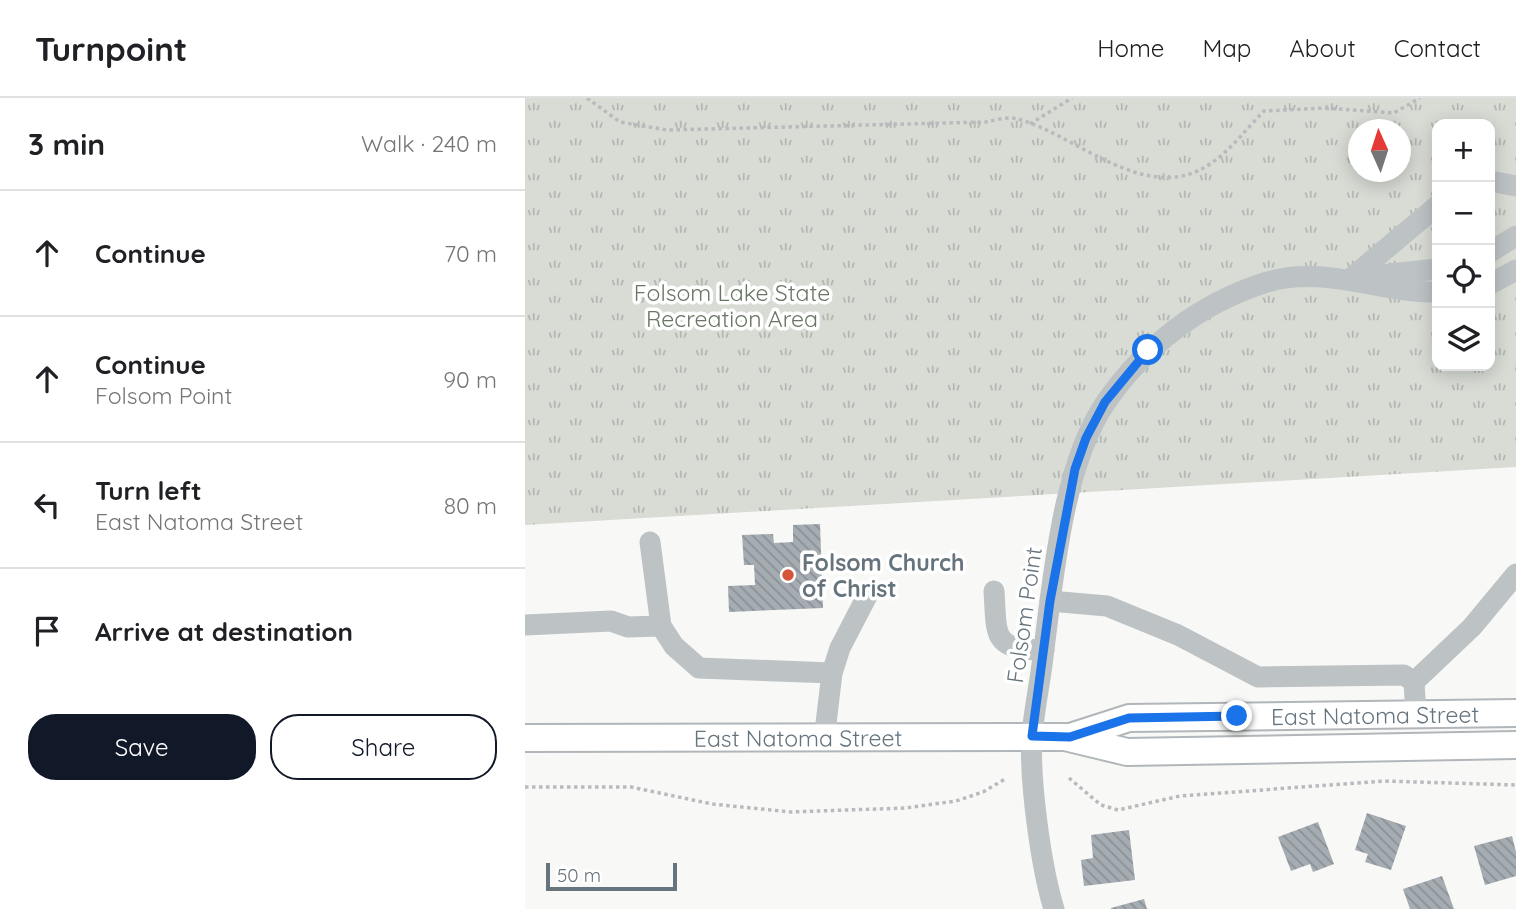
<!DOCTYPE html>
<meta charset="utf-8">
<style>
body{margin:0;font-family:Quicksand,sans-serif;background:#f2f2f2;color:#202124}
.controls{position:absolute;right:21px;top:21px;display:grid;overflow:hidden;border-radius:14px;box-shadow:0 4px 18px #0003}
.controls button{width:63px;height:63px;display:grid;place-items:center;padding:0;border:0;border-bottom:2px solid #e0e0e0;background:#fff;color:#202124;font:35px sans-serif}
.compass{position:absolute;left:823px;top:21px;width:63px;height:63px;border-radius:50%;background:#fff;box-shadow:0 4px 18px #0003;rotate:357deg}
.scale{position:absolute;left:21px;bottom:18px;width:131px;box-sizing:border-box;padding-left:7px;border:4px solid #66747e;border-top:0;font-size:19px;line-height:24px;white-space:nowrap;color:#66747e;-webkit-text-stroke:5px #fff;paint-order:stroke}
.stop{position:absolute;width:21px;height:21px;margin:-16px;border:5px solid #1a73e8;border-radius:50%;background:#fff}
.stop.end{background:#1a73e8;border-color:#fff;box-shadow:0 2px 7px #0008}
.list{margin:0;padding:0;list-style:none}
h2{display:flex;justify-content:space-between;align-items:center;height:91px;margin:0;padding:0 28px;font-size:30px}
h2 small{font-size:23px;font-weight:400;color:#757577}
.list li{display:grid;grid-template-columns:46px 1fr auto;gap:21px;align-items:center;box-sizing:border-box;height:126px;padding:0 28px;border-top:2px solid #e0e0e0}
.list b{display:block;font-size:26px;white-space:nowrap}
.list p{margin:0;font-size:23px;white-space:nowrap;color:#757577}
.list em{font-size:23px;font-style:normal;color:#757577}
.actions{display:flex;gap:14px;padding:21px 28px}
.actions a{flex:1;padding:16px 0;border:2px solid #111827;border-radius:28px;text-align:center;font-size:24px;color:#111827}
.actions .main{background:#111827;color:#fff}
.icon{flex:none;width:38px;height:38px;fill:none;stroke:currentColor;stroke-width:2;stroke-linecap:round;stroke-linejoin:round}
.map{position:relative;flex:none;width:991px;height:811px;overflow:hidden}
header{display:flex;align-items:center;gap:42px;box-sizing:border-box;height:98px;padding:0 35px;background:#fff;border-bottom:2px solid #e0e0e0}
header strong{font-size:33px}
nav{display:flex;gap:38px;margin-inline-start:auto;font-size:24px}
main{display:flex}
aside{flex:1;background:#fff}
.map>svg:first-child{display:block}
.park{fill:url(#park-tufts);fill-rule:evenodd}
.building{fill:url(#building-back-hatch)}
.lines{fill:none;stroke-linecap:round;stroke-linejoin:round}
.major-casing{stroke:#b1b6ba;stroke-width:30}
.path{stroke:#b8bbbe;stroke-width:3.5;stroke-dasharray:3.5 3.5;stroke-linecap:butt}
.minor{stroke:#bdc2c5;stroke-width:21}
.major{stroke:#fff;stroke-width:26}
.route{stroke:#1a73e8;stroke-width:9}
.poi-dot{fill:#d4563a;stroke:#fff;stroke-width:2.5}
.labels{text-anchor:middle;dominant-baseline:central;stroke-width:7;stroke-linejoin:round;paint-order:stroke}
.park-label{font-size:23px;fill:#687664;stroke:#fff}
.poi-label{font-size:23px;font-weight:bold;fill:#66747e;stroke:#fff;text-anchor:start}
.street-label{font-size:23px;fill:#66747e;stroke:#fff}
</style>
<header>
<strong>Turnpoint</strong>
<nav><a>Home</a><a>Map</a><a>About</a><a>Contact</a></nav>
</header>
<main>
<aside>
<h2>3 min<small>Walk · 240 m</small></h2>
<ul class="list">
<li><svg class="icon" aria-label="ahead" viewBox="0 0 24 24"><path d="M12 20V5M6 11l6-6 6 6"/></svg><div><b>Continue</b></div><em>70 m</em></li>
<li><svg class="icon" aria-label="ahead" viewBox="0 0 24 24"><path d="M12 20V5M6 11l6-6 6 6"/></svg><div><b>Continue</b><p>Folsom Point</p></div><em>90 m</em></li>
<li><svg class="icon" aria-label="left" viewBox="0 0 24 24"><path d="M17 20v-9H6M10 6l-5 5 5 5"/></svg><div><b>Turn left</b><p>East Natoma Street</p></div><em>80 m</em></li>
<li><svg class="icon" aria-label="arrive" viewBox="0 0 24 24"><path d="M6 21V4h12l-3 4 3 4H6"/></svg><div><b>Arrive at destination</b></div></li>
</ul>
<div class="actions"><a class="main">Save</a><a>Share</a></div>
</aside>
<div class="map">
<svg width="991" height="811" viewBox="0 0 991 811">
<defs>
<pattern id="park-tufts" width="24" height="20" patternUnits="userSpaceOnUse" patternTransform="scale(1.75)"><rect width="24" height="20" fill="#d8dcd5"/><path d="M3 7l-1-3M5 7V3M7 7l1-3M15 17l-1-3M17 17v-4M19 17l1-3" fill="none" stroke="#b3b7b2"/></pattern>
<pattern id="building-back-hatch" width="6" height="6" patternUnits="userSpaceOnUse" patternTransform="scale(1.75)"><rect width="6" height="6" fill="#a5adb2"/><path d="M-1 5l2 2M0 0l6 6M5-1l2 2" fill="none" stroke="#8a9196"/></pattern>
</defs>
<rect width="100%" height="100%" fill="#f8f8f6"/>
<!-- park -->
<path class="park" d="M0,0H991V369L0,427ZM912,26H965V268H912ZM834,32H876V74H834Z"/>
<!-- building -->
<g class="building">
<path d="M295,426L298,510L204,514L203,488L230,487L229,467H219L217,437L248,436L249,445L268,444V427Z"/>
<path d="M842,715L881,728L866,772L840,764L843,756L830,752Z"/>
<path d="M793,724L809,766L788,774L785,766L766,773L753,739Z"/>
<path d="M604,732L610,782L559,788L556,762L568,760L566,737Z"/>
<path d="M987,738L991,754V778L960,787L949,748Z"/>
<path d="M917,778L929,811H885L878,791Z"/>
<path d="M619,801L622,811H586V810Z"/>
</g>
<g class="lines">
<defs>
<g id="major">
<path id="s1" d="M545,639L604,620L991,615"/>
<path id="s2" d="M0,640L540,639L602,654L991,647"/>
</g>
</defs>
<!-- major casing -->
<use href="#major" class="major-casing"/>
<!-- path -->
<g class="path">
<path d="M62,0L95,24L142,32L461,24C471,22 484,18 493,21C552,37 622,109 685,66C705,53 722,30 739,13L800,10L869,15L895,0"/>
<path d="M505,26L547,0"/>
<path d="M544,680L576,707L593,712L655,698L859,683L991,687"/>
<path d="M0,689H106L187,706L266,714L380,710L431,703L458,694L480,681"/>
</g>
<!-- minor -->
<g class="minor">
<path d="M965,83L991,88"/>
<path d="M965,154L991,138"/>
<path d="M837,179L912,171"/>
<path d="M825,181L912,108"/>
<path d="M965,186L991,172"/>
<path d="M125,444L136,528L149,548L174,570L307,575"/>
<path d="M469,493C472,537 466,552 519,552"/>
<path d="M525,503L582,508L653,537L733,579L879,577L889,584L891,617"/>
<path d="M0,527L86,523L103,529L136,528"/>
<path d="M889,584L947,529L991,476"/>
<path d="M299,642L307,575L315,550L342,498"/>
<path d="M529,811C516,769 504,681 507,638C509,612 515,585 518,559C528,482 537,368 581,304C620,248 674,206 739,185C798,166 854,195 912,194"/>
</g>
<!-- major -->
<use href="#major" class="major"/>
</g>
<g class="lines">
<!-- route -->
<path class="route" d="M623,252L580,304L561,340L550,371L525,503L507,638L545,639L604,620L712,618"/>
</g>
<!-- markers -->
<circle class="poi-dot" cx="263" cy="477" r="7"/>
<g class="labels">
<!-- park labels -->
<g class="park-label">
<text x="207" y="194">Folsom Lake State<tspan x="207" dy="26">Recreation Area</tspan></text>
</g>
<!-- poi labels -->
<g class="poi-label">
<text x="277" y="464">Folsom Church<tspan x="277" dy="26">of Christ</tspan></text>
</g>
<!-- street labels -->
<g class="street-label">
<text transform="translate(499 517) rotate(-82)">Folsom Point</text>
<text stroke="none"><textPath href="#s1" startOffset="308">East Natoma Street</textPath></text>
<text stroke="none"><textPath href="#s2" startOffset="273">East Natoma Street</textPath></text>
</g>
</g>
</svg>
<div class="controls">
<button>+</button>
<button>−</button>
<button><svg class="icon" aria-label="locate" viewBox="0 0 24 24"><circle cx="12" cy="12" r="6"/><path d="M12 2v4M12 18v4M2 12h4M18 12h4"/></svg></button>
<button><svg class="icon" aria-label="layers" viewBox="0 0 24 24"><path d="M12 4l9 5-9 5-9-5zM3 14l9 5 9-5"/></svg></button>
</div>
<svg class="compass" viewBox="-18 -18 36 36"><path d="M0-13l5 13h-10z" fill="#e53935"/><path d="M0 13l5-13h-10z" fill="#757577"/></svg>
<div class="scale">50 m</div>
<div class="stop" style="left:623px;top:252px"></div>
<div class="stop end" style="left:712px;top:618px"></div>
</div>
</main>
